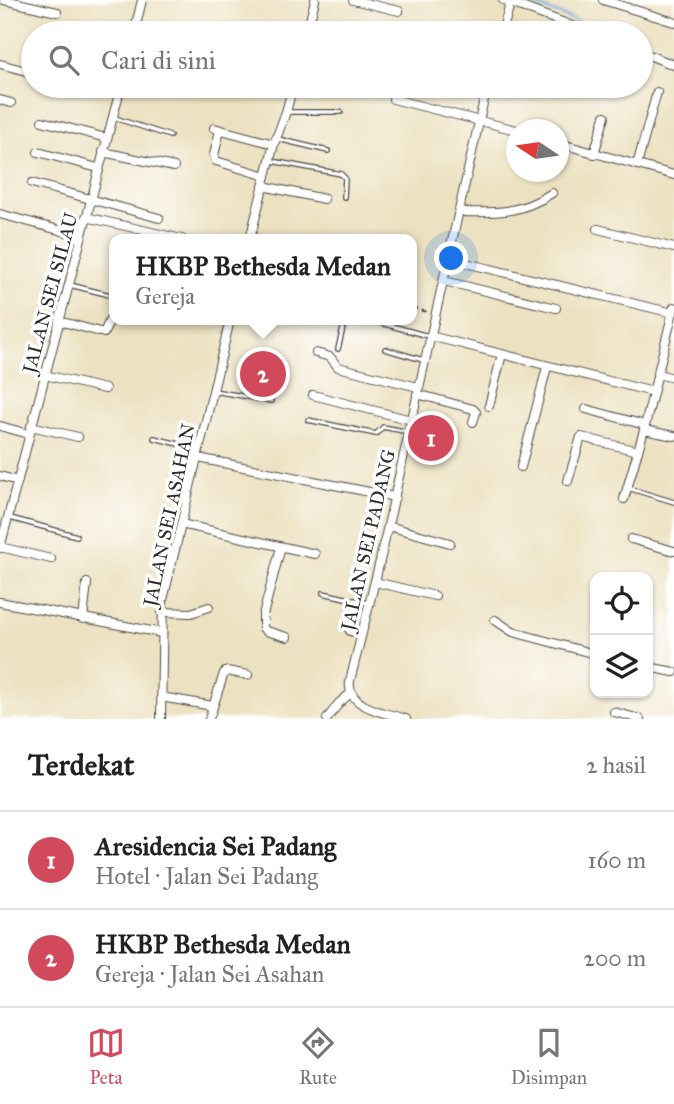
<!DOCTYPE html>
<html lang="id">
<meta charset="utf-8">
<style>
body{margin:0;font-family:"IM FELL Great Primer",serif;background:#f6f6f6;color:#222}
.controls{position:absolute;right:21px;bottom:21px;display:grid;overflow:hidden;border-radius:14px;box-shadow:0 2px 5px #0004}
.controls button{width:63px;height:63px;display:grid;place-items:center;padding:0;border:0;border-bottom:2px solid #e0e0e0;background:#fff;color:#222;font:35px sans-serif}
.compass{position:absolute;left:506px;top:119px;width:63px;height:63px;border-radius:50%;background:#fff;box-shadow:0 2px 5px #0004;rotate:283deg}
.you{position:absolute;left:452px;top:259px;width:24px;height:24px;margin:-18px;border:5px solid #fff;border-radius:50%;background:#1a73e8;box-shadow:0 0 0 10px #1a73e833}
.badge{display:grid;place-items:center;width:46px;height:46px;border-radius:50%;background:#d1495b;color:#fff;font-size:23px;font-weight:700}
.pin{position:absolute;translate:-50% -50%;border:4px solid #fff;box-shadow:0 2px 7px #0006}
.popup{position:absolute;left:109px;top:234px;width:308px;height:91px;box-sizing:border-box;display:grid;place-content:center;border-radius:14px;background:#fff;filter:drop-shadow(0 2px 5px #0005);font-size:23px;white-space:nowrap;color:#767676}
.popup b{font-size:26px;color:#222}
.popup::after{content:'';position:absolute;left:50%;top:100%;margin-left:-14px;border:14px solid transparent;border-top-color:#fff}
.list{margin:0;padding:0;list-style:none}
h2{display:flex;justify-content:space-between;align-items:center;height:91px;margin:0;padding:0 28px;font-size:30px}
h2 small{font-size:23px;font-weight:400;color:#767676}
.list li{display:grid;grid-template-columns:46px 1fr auto;gap:21px;align-items:center;box-sizing:border-box;height:98px;padding:0 28px;border-top:2px solid #e0e0e0}
.list b{display:block;font-size:26px;white-space:nowrap}
.list p{margin:0;font-size:23px;white-space:nowrap;color:#767676}
.list em{font-size:23px;font-style:normal;color:#767676}
.icon{flex:none;width:38px;height:38px;fill:none;stroke:currentColor;stroke-width:2;stroke-linecap:round;stroke-linejoin:round}
.map{position:relative;flex:none;width:674px;height:719px;overflow:hidden}
.search{position:absolute;background:#fff;box-shadow:0 2px 5px #0004;left:21px;right:21px;top:21px;height:77px;display:flex;align-items:center;gap:18px;box-sizing:border-box;padding:0 24px;border-radius:38px;color:#767676;font-size:26px}
.sheet{height:287px;background:#fff}
nav{display:flex;justify-content:space-around;align-items:center;box-sizing:border-box;height:98px;border-top:2px solid #e0e0e0;background:#fff;font-size:19px;color:#767676}
nav a{display:grid;justify-items:center;gap:4px}
nav .on{color:#d1495b}
.map>svg:first-child{display:block}
.lines{fill:none;stroke-linecap:round;stroke-linejoin:round}
.stream{stroke:#64a1d5;stroke-width:2.5}
.service-casing{stroke:#484641;stroke-width:6}
.minor-casing{stroke:#484641;stroke-width:10}
.path{stroke:#484641;stroke-width:2;stroke-dasharray:5 5;stroke-linecap:butt}
.service{stroke:#fff;stroke-width:3.5}
.minor{stroke:#fff;stroke-width:8}
.labels{text-anchor:middle;dominant-baseline:central;stroke-width:7;stroke-linejoin:round;paint-order:stroke}
.street-label{font-size:19px;fill:#2b2b2b;stroke:#fff}
</style>
<div class="map">
<svg width="674" height="719" viewBox="0 0 674 719">
<rect width="100%" height="100%" fill="#fff"/>
<filter id="ink" filterUnits="userSpaceOnUse"><feTurbulence type="fractalNoise" baseFrequency=".0143" numOctaves="2"/><feDisplacementMap in="SourceGraphic" scale="14" xChannelSelector="R" yChannelSelector="G"/><feConvolveMatrix kernelMatrix="1 2 1 2 8 2 1 2 1" color-interpolation-filters="sRGB"/></filter>
<filter id="wash" filterUnits="userSpaceOnUse"><feTurbulence type="fractalNoise" baseFrequency=".00686" numOctaves="4" result="noise"/><feDisplacementMap in="SourceGraphic" scale="28" xChannelSelector="R" yChannelSelector="G"/><feGaussianBlur stdDeviation="1.57" result="paint"/><feColorMatrix in="noise" values="0 0 0 0 0 0 0 0 0 0 0 0 0 0 0 0 0 1.4 0 .05"/><feComposite in="paint" operator="in"/></filter>
<g filter="url(#wash)">
<rect width="100%" height="100%" fill="#ece1c0"/>
<g class="lines">
<!-- stream -->
<g class="stream">
<path d="M522,0L607,33"/>
<path d="M641,44L674,57"/>
</g>
</g>
</g>
<g filter="url(#ink)">
<g class="lines">
<defs>
<g id="service">
<path d="M359,86L373,89"/>
<path d="M286,112H341"/>
<path d="M115,118L170,136"/>
<path d="M278,139L328,151"/>
<path d="M272,161L341,174L345,178L344,197"/>
<path d="M70,285L114,296"/>
<path d="M370,320L428,336"/>
<path d="M338,349L345,320"/>
<path d="M385,349L423,360"/>
<path d="M214,391L271,401"/>
<path d="M308,420L376,434L383,427L409,432"/>
<path d="M154,438L199,449"/>
<path d="M628,488L674,502"/>
<path d="M10,518L77,536"/>
<path d="M323,593L368,603"/>
<path d="M351,599L346,628L349,633L361,635"/>
</g>
<g id="minor">
<path d="M4,0L57,12"/>
<path d="M353,0L399,11"/>
<path d="M503,0L591,33"/>
<path d="M603,0L674,22"/>
<path d="M134,33L142,0"/>
<path d="M307,33L315,0"/>
<path d="M502,33L511,0"/>
<path d="M641,52L674,65"/>
<path d="M0,64L30,72"/>
<path d="M393,99L516,130"/>
<path d="M0,100L11,103"/>
<path d="M42,121L106,138"/>
<path d="M214,128L274,144"/>
<path d="M220,130L214,155L216,161L266,176"/>
<path d="M558,143L674,175"/>
<path d="M38,152L98,168"/>
<path d="M103,152L174,167"/>
<path d="M594,154L605,116"/>
<path d="M637,165L657,92"/>
<path d="M32,183L159,218"/>
<path d="M263,186L324,199"/>
<path d="M460,212C496,213 520,214 552,193"/>
<path d="M0,214L81,236"/>
<path d="M86,217L182,239"/>
<path d="M598,229L674,248"/>
<path d="M250,239L274,144L286,112L293,86"/>
<path d="M449,259L673,313"/>
<path d="M444,281L556,308"/>
<path d="M59,321L104,333L110,319"/>
<path d="M430,336L653,392"/>
<path d="M316,353L330,357L338,367L418,387"/>
<path d="M657,374L674,378"/>
<path d="M45,375L105,389"/>
<path d="M417,394L473,409L476,412L473,422"/>
<path d="M313,395L411,420"/>
<path d="M489,406L502,354"/>
<path d="M586,409L645,425"/>
<path d="M0,426L29,434"/>
<path d="M31,426L78,437"/>
<path d="M644,430L674,436"/>
<path d="M198,458L395,497"/>
<path d="M521,467L547,367"/>
<path d="M0,476L18,481"/>
<path d="M568,481L581,437L638,451"/>
<path d="M624,499L644,430L674,307"/>
<path d="M181,524L315,554"/>
<path d="M388,526L450,543"/>
<path d="M631,539L674,551"/>
<path d="M0,547L51,559"/>
<path d="M281,547L263,615V628L266,631L287,637"/>
<path d="M0,548L121,86"/>
<path d="M375,582L435,596"/>
<path d="M0,602L162,633"/>
<path d="M162,612L191,613L209,607"/>
<path d="M83,619L87,583"/>
<path d="M495,620L513,632L595,654"/>
<path d="M648,667L674,672"/>
<path d="M161,697L213,706"/>
<path d="M614,712L640,719"/>
<path d="M161,719L163,600L230,320"/>
<path d="M209,719L224,673L227,671L248,675"/>
<path d="M327,719L339,703L351,693"/>
<path d="M406,719C387,713 346,708 350,681L380,561L487,86"/>
</g>
</defs>
<!-- service casing -->
<use href="#service" class="service-casing"/>
<!-- minor casing -->
<use href="#minor" class="minor-casing"/>
<!-- path -->
<path class="path" d="M412,308L428,312"/>
<!-- service -->
<use href="#service" class="service"/>
<!-- minor -->
<use href="#minor" class="minor"/>
</g>
</g>
<g class="labels">
<!-- street labels -->
<g class="street-label">
<text transform="translate(50 293) rotate(-75)">JALAN SEI SILAU</text>
<text transform="translate(169 515) rotate(-78)">JALAN SEI ASAHAN</text>
<text transform="translate(368 540) rotate(-77)">JALAN SEI PADANG</text>
</g>
</g>
</svg>
<div class="controls">
<button><svg class="icon" aria-label="locate" viewBox="0 0 24 24"><circle cx="12" cy="12" r="6"/><path d="M12 2v4M12 18v4M2 12h4M18 12h4"/></svg></button>
<button><svg class="icon" aria-label="layers" viewBox="0 0 24 24"><path d="M12 4l9 5-9 5-9-5zM3 14l9 5 9-5"/></svg></button>
</div>
<svg class="compass" viewBox="-18 -18 36 36"><path d="M0-13l5 13h-10z" fill="#e53935"/><path d="M0 13l5-13h-10z" fill="#767676"/></svg>
<div class="you"></div>
<div class="pin badge" style="left:431px;top:438px">1</div>
<div class="pin badge" style="left:263px;top:374px">2</div>
<div class="popup"><b>HKBP Bethesda Medan</b>Gereja</div>
<div class="search"><svg class="icon" aria-label="search" viewBox="0 0 24 24"><circle cx="10" cy="10" r="6"/><path d="M15 15l6 6"/></svg>Cari di sini</div>
</div>
<section class="sheet">
<h2>Terdekat<small>2 hasil</small></h2>
<ul class="list">
<li><span class="badge">1</span><div><b>Aresidencia Sei Padang</b><p>Hotel · Jalan Sei Padang</p></div><em>160 m</em></li>
<li><span class="badge">2</span><div><b>HKBP Bethesda Medan</b><p>Gereja · Jalan Sei Asahan</p></div><em>200 m</em></li>
</ul>
</section>
<nav>
<a class="on"><svg class="icon" aria-label="map" viewBox="0 0 24 24"><path d="M3 6l6-2 6 2 6-2v14l-6 2-6-2-6 2zM9 4v14M15 6v14"/></svg>Peta</a>
<a><svg class="icon" aria-label="directions" viewBox="0 0 24 24"><path d="M12 3l9 9-9 9-9-9zM9 14v-3h6M13 9l2 2-2 2"/></svg>Rute</a>
<a><svg class="icon" aria-label="saved" viewBox="0 0 24 24"><path d="M7 4h10v16l-5-4-5 4z"/></svg>Disimpan</a>
</nav>
